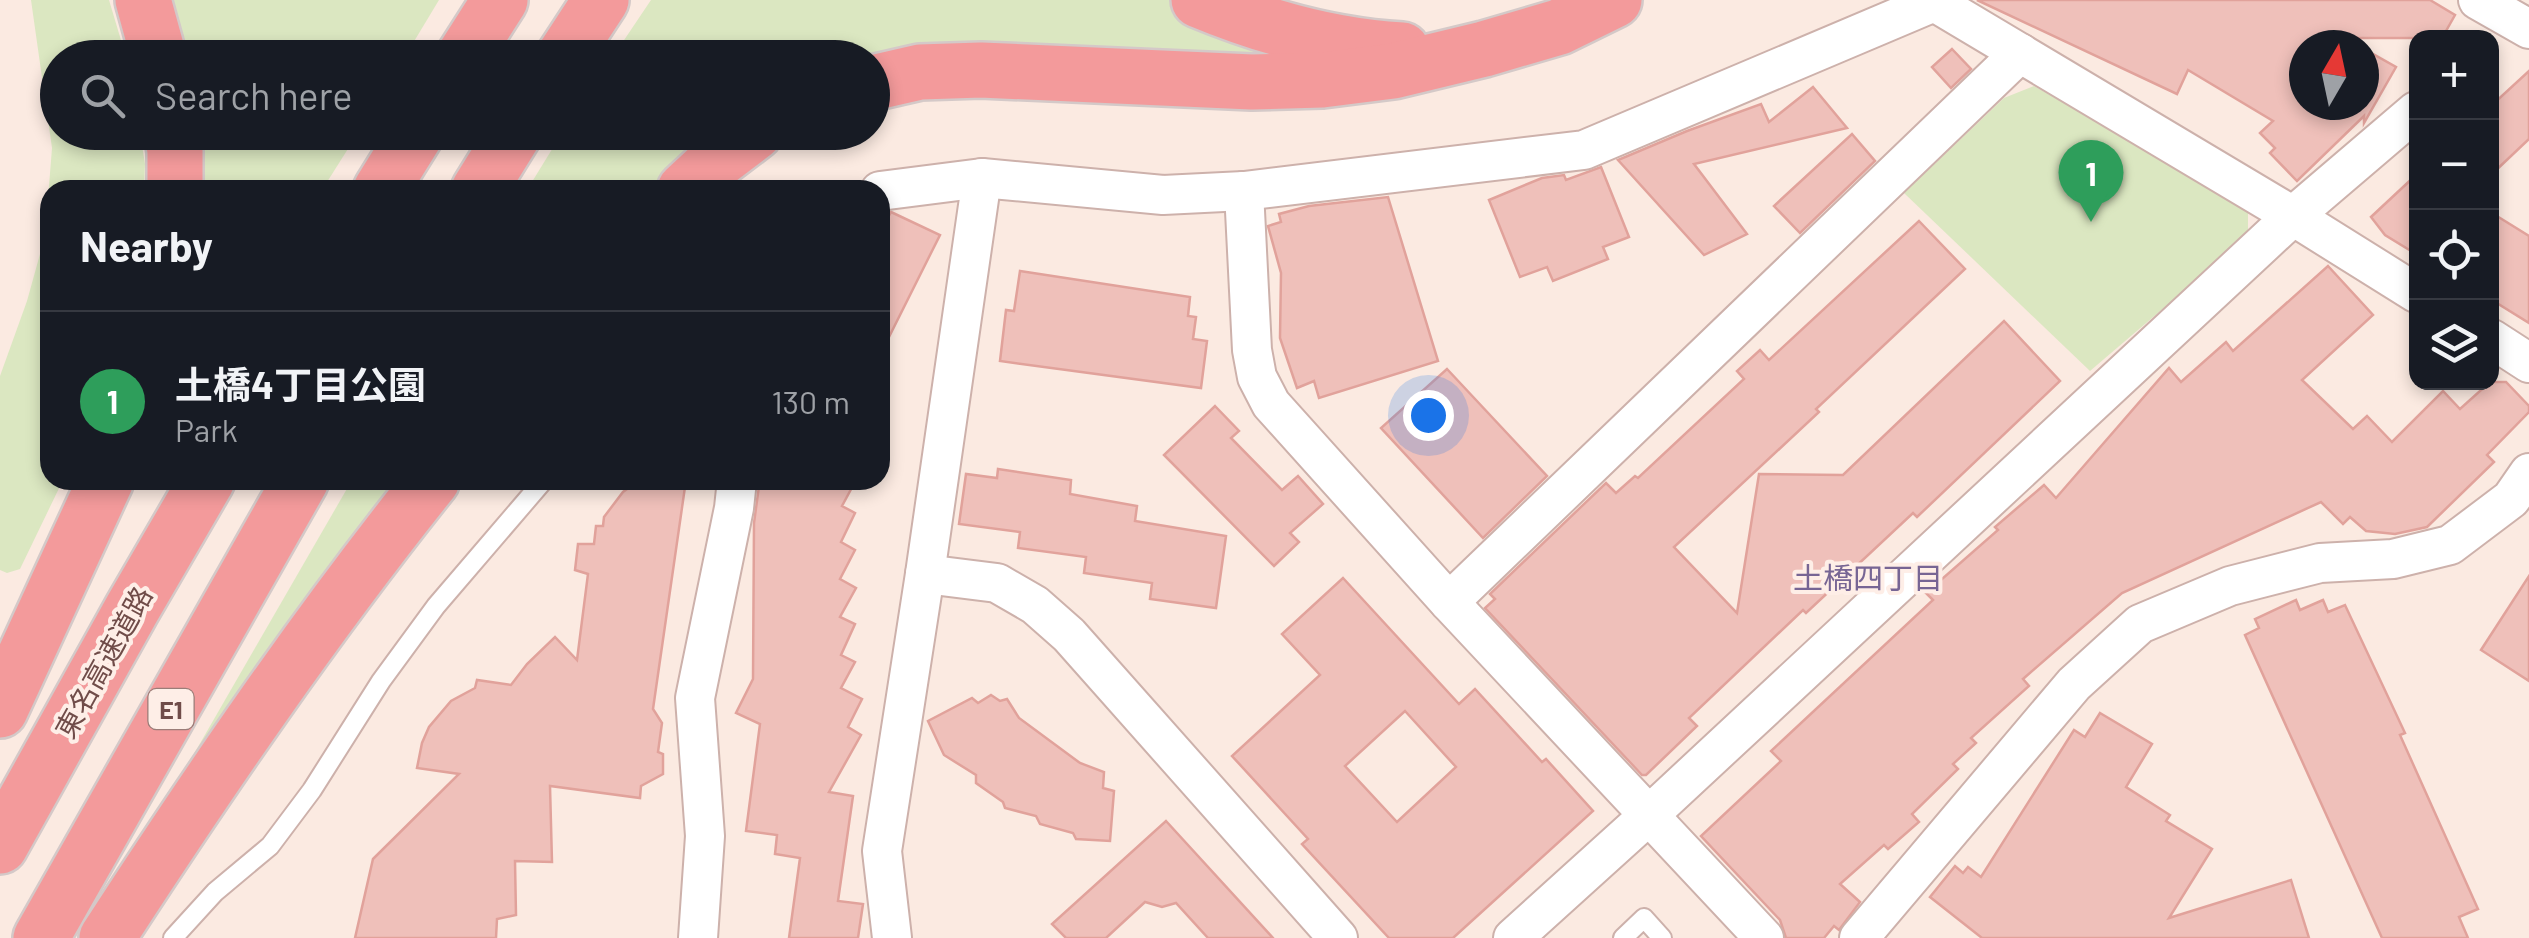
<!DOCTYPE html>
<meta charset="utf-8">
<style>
body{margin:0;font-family:Barlow,"Noto Sans JP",sans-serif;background:#242831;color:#f1f3f6}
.controls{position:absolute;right:30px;top:30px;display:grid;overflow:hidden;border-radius:20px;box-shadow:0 5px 15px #0003}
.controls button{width:90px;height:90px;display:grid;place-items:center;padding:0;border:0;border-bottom:2px solid #363941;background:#171b24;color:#f1f3f6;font:50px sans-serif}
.compass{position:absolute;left:2289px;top:30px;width:90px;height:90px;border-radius:50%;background:#171b24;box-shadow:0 5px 15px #0003;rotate:9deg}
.you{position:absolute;left:1428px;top:415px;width:35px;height:35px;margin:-25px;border:8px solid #fff;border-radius:50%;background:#1a73e8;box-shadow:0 0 0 15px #1a73e833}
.badge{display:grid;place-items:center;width:65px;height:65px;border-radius:50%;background:#8c9099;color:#fff;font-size:32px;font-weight:700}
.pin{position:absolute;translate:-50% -82px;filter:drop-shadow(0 2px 5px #0008)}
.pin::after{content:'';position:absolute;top:52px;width:35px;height:30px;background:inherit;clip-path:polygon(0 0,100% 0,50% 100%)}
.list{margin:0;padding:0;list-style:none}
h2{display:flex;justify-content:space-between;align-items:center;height:130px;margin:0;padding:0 40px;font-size:42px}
h2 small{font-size:32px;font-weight:400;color:#9ea1a6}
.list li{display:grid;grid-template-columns:65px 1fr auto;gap:30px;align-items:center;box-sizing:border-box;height:180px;padding:0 40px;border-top:2px solid #363941}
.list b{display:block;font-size:38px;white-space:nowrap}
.list p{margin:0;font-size:32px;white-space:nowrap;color:#9ea1a6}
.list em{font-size:32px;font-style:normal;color:#9ea1a6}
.icon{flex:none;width:55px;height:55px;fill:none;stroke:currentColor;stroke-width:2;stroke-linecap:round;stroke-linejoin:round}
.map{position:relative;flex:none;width:2529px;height:938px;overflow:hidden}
.search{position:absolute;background:#171b24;box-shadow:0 5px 15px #0003;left:40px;top:40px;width:850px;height:110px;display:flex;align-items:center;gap:25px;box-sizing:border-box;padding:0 35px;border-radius:55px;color:#9ea1a6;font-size:38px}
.panel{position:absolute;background:#171b24;box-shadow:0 5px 15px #0003;left:40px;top:180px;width:850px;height:310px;border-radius:30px}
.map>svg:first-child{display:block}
.green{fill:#dbe7c1}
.building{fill:#efc0ba;stroke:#e1a29b;stroke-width:2.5;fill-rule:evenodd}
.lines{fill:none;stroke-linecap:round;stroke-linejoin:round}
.service-casing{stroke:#cdb1ab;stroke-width:22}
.minor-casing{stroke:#cdb1ab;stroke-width:42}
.motorway-casing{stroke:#d4c9c8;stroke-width:60}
.service{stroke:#fff;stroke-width:18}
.minor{stroke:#fff;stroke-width:38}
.motorway{stroke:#f39a9b;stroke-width:55}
.labels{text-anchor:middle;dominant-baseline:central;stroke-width:8;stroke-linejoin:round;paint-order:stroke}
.shield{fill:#feeee7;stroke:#9b7d78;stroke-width:2.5}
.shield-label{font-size:25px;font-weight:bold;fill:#704c49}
.street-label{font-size:28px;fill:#704c49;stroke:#feeee7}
.neighbourhood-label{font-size:30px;fill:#776594;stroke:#feeee7}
</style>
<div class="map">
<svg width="2529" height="938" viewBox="0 0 2529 938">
<rect width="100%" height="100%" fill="#fbeae1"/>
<!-- green -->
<g class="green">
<path d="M31,0H109L126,57L58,58V132L140,133L145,164L144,190H50V480H63L20,569L7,573L0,570V376L27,301L45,236L52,148Z"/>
<path d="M155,0H439L404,58L172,57Z"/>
<path d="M651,0H1171L1246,31L1330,59L612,58Z"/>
<path d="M2034,86L2248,207V236L2090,371L1904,193L2004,98Z"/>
<path d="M183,133H358L322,190H186Z"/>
<path d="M562,133H719L653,190H527Z"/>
<path d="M352,480H409L201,763L191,759Z"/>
</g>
<!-- building -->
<g class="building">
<path d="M1977,0H2430L2455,15L2442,38H2344L2357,45H2304V105H2364V49L2396,67L2364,123V116L2297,181L2270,153L2275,148L2260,133L2273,121L2188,70L2177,94Z"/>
<path d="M1952,49L1971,69L1951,88L1932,67Z"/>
<path d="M2529,71V139L2492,174V105Z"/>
<path d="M1813,87L1847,128L1694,164L1747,234L1704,255L1618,160L1687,131L1761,104L1769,122Z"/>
<path d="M1852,134L1875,161L1800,233L1774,206Z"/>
<path d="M1601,167L1629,237L1603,247L1608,259L1553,281L1547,267L1520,277L1489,200L1542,178L1564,175L1566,180Z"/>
<path d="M2416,175V254L2385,235L2371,217Z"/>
<path d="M1388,197L1438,361L1319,398L1314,381L1297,388L1280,338L1281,273L1268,226L1281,222L1279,214L1309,206Z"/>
<path d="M891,212L940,235L880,355V230Z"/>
<path d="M2492,213L2529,236V323L2492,300Z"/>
<path d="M1919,221L1965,269L1816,409L1819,412L1674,547L1737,613L1759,474L1843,475L2004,321L2060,381L1917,517L1913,513L1806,613L1803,610L1689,718L1697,726L1646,775H1642L1485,608L1495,599L1490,594L1606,483L1616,493L1635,476L1638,478L1744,379L1737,371L1760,350L1769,360Z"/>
<path d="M2328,266L2373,315L2302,380L2353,429L2367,416L2392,442L2443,391L2460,409L2490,382H2506L2529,406V412L2487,455L2494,462L2427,527L2395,534L2366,531L2350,517L2343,524L2321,502L2122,593L2023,679L2029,686L1971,738L1976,743L1953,764L1958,769L1912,814L1919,822L1888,849L1884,845L1840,884L1860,902L1839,930L1834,926L1824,938H1786L1780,920L1701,836L1781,761L1771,751L1933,600L1926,593L1998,530L1995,527L2044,485L2056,498L2169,368L2181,382L2226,342L2233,351Z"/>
<path d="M1020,271L1190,297L1188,316L1196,317L1193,339L1207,341L1201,388L1000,361L1006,310L1014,311Z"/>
<path d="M1447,369L1547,476L1483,538L1381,428Z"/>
<path d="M1215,406L1239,431L1231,438L1282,490L1298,476L1323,504L1290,533L1299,542L1274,566L1164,455Z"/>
<path d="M998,469L1071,480L1070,494L1137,506L1135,521L1226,536L1216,608L1150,599L1152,583L1084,573L1086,557L1018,548L1020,532L959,524L966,474L997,478Z"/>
<path d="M639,480H686L653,709L662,723L658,752L663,754V774L641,786L640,798L550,786L552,862L515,861L516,915L497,919L496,938H355L373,859L459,774L417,768L422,743L429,727L451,701L475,688L477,680L511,685L527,664L555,637L577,660L588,574L575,570L578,544H594L596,526H603L604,517L623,492Z"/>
<path d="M762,480H856L842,506L855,513L841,542L855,550L840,579L856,588L840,617L855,624L841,655L855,662L841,688L862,699L848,727L861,735L829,792L853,796L838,901L863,904L858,938H789L800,858L775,854L777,835L746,831L760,724L736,713L753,679L754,523L759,486Z"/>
<path d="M2529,576V681L2481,650Z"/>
<path d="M1343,578L1459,704L1475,689L1542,762L1546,759L1593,811L1453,938H1389L1302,844L1308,839L1232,756L1320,675L1282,634ZM1405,711L1456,767L1397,822L1345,766Z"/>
<path d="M2296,600L2300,610L2323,600L2328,612L2345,605L2405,733L2400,735L2478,909L2459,917L2468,938H2382L2245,635L2259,628L2255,619Z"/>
<path d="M991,695L1000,701L1007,699L1019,718L1080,763L1104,772L1103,788L1114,791L1110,841L1076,839L1073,833L1040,824L1036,816L1005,808L1003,802L976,783V775L944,755L928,721L972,698L978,703Z"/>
<path d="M2100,713L2152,744L2126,787L2170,815L2166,821L2212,849L2169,918L2291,880L2309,938H1982L1930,897L1955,866L1963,873L1968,867L1981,877L2074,730L2085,737Z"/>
<path d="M1166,821L1273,938H1208L1176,903L1162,907L1145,902L1106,938H1066L1052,924Z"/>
</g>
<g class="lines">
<defs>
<g id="service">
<path d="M173,938L215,892L270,846L312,790L381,681L436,606L544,480"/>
<path d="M1623,938L1644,918L1662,938"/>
</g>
<g id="minor">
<path d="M2478,0L2529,29"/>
<path d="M1936,3L2293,216L2416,293"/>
<path d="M880,191L982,178L1163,195L1244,191L1584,150L1939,0"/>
<path d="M1244,191L1252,350L1257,377L1271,404L1449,602L1764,938"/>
<path d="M2492,339L2529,363"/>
<path d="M925,574L997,583L1035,605L1069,635L1338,938"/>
<path d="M1449,602L2020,53"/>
<path d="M698,938L705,836L695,698L734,508L737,480"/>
<path d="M892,938L882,851L925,574L982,178"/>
<path d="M1513,938L1648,816L2293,216L2416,111"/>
<path d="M1859,938L2074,684L2140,624L2230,586L2320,563L2393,559L2450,545L2511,499L2529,473"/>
</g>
<g id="motorway">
<path d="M143,0L159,58"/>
<path d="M1199,0C1264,27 1331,46 1402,50"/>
<path d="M463,58L500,0"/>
<path d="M563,58L601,0"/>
<path d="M872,83L920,72L981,70L1252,82L1322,80L1393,71L1484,49L1559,27L1614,0"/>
<path d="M172,132L175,151V190"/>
<path d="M381,190L417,132"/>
<path d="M479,190L515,132"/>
<path d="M685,190L713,164L755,132"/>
<path d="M0,710L106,480"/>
<path d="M0,846L132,609L207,480"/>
<path d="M41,938L301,480"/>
<path d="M107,938C209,781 315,626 432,480"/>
</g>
</defs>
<!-- service casing -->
<use href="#service" class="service-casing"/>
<!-- minor casing -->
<use href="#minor" class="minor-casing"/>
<!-- motorway casing -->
<use href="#motorway" class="motorway-casing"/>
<!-- service -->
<use href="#service" class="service"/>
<!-- minor -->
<use href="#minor" class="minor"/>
<!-- motorway -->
<use href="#motorway" class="motorway"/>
</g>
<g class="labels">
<!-- shield labels -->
<rect class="shield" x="148.5" y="689" width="45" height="40" rx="8"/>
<g class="shield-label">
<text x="171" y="709">E1</text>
</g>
<!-- street labels -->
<g class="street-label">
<text transform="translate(103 662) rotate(-61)">東名高速道路</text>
</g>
<!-- neighbourhood labels -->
<g class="neighbourhood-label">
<text x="1868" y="577">土橋四丁目</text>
</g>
</g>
</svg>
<div class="controls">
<button>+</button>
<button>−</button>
<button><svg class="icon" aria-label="locate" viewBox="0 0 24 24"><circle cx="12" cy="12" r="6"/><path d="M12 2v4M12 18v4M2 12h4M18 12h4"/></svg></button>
<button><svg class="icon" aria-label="layers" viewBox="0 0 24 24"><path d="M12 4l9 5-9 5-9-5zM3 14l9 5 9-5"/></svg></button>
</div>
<svg class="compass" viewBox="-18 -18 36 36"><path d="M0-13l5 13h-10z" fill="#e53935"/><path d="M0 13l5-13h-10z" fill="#9ea1a6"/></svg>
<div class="you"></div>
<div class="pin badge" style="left:2091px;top:222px;background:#2e9e5b">1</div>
<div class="search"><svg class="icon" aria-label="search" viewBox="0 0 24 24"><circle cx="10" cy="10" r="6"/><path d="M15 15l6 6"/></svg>Search here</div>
<section class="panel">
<h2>Nearby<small></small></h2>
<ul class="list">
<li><span class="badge" style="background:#2e9e5b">1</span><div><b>土橋4丁目公園</b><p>Park</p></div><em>130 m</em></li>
</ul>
</section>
</div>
